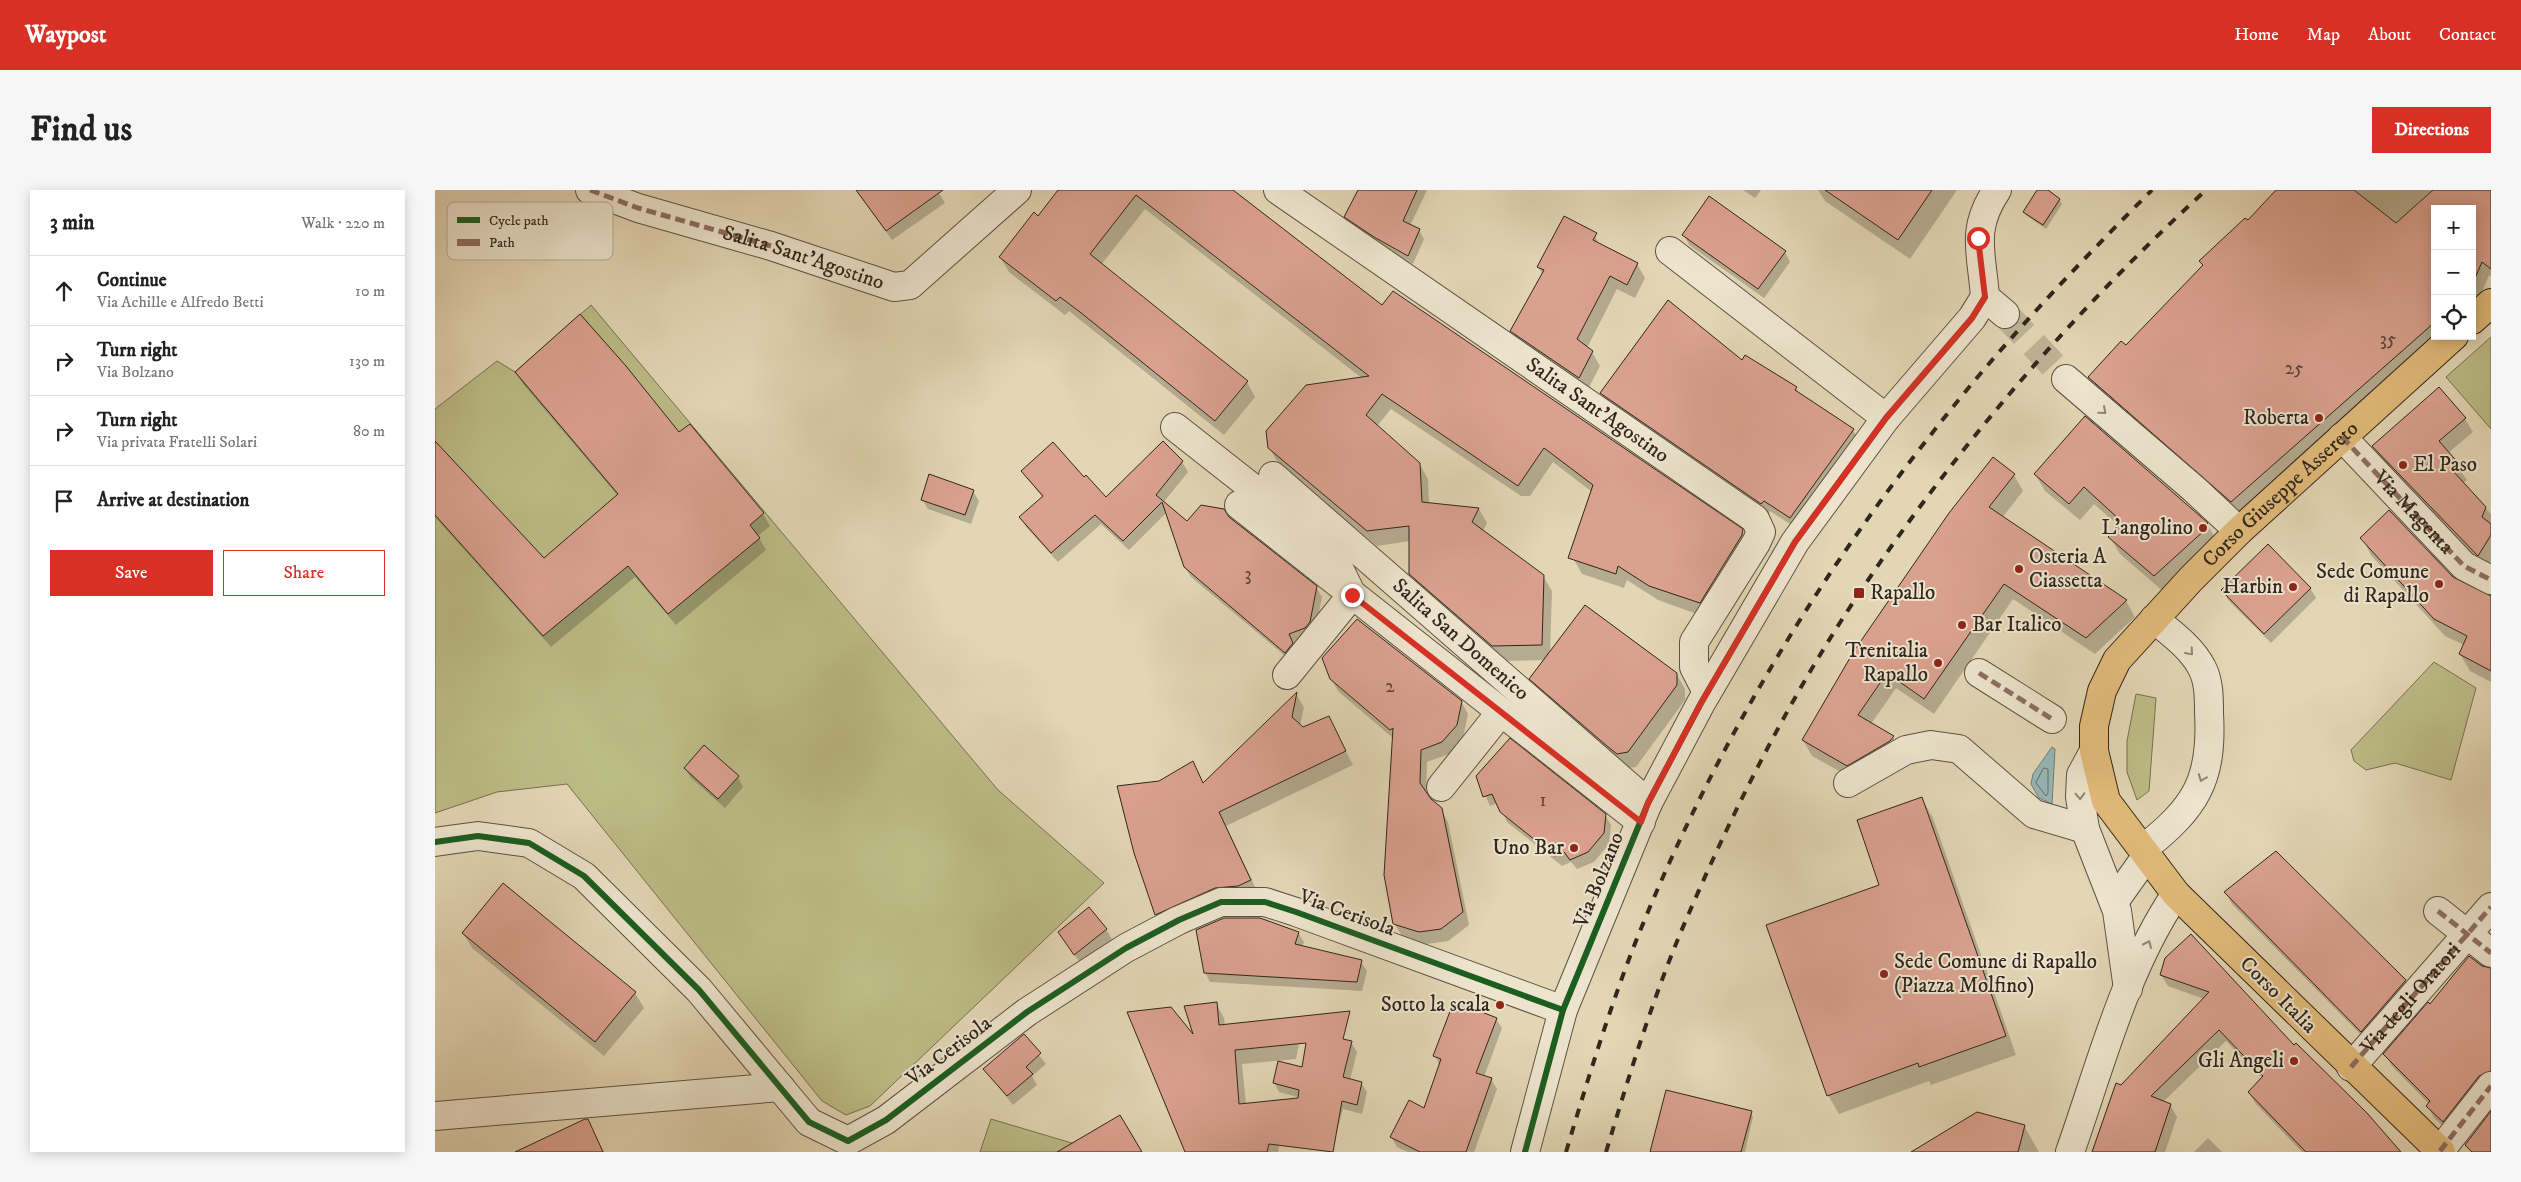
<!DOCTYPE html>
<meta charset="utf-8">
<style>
body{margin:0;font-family:"IM FELL DW Pica",serif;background:#f6f6f6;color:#222}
.controls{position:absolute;right:15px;top:15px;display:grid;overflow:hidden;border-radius:0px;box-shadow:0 2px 12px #0003}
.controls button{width:45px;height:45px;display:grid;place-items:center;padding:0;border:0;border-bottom:1px solid #e0e0e0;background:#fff;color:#222;font:25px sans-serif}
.stop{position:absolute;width:15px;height:15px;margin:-11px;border:4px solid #d93025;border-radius:50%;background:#fff}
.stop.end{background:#d93025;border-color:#fff;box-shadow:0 1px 5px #0008}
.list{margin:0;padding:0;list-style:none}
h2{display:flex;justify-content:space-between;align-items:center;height:65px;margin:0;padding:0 20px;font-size:21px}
h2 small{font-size:16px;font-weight:400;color:#767676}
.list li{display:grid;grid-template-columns:32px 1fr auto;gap:15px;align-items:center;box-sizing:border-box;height:70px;padding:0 20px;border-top:1px solid #e0e0e0}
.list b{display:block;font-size:19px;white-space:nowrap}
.list p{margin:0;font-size:16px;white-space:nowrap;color:#767676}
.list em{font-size:16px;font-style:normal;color:#767676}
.actions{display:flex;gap:10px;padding:15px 20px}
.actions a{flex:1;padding:11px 0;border:1px solid #d93025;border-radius:0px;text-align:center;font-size:18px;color:#d93025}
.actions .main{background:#d93025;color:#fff}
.icon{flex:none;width:28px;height:28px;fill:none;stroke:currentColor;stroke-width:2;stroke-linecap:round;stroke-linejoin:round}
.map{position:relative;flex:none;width:2056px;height:962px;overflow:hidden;border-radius:0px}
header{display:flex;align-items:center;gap:30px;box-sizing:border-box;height:70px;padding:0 25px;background:#d93025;color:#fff}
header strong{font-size:24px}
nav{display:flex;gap:28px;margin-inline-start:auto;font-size:18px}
.intro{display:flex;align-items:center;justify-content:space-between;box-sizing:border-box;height:120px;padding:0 30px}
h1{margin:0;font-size:35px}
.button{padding:12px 22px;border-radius:0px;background:#d93025;color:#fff;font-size:18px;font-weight:700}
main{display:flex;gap:30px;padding:0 30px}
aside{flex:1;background:#fff;border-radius:0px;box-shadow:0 2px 12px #0003}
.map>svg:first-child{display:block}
.green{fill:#bcbc87;stroke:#767152}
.water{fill:#97b7b5;stroke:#6d7d78}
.shadow{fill:#0003}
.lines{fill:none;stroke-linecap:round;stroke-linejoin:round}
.shore{stroke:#636e68;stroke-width:1}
.building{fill:#dba18f;stroke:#2f261c;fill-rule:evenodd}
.minor-tunnel{stroke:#bfb396;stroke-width:28;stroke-dasharray:28 14;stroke-linecap:butt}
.minor-casing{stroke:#5c5242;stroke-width:30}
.major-casing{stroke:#2f261c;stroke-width:30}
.minor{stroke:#ede4ce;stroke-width:28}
.major{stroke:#e2bb7a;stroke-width:28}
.rail{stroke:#2f261c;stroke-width:4;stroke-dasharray:9 9;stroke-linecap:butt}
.quiet{stroke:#8d6e63;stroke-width:5;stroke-dasharray:10 5;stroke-linecap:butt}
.cycleway-casing{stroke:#ede4ce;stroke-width:9}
.cycleway{stroke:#1b5e20;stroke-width:6}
.oneway{stroke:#8e8575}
.route{stroke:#d93025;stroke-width:6}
.poi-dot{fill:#8f2418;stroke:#ede4ce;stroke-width:2}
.labels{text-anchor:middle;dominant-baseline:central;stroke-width:4;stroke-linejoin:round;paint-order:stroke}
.number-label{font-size:19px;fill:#5a4539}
.street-label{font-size:21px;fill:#2f261c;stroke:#ede4ce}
.poi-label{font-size:21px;fill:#2f261c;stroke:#ede4ce;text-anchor:end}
.key{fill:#ede4ce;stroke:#b4ab99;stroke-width:1}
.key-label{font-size:14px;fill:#2f261c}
</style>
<header>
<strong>Waypost</strong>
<nav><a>Home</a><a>Map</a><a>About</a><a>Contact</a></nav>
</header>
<div class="intro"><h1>Find us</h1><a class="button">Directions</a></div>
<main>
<aside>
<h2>3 min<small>Walk · 220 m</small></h2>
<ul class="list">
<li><svg class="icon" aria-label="ahead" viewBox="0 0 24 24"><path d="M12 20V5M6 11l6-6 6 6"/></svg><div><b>Continue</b><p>Via Achille e Alfredo Betti</p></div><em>10 m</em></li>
<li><svg class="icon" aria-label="right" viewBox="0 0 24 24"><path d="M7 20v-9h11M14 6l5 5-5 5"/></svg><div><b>Turn right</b><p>Via Bolzano</p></div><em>130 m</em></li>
<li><svg class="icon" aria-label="right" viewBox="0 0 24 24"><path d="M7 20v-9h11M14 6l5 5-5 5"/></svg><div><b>Turn right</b><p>Via privata Fratelli Solari</p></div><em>80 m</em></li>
<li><svg class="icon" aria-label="arrive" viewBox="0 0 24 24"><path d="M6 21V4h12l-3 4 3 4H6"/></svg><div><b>Arrive at destination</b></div></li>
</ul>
<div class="actions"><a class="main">Save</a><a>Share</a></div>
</aside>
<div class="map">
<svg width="2056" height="962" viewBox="0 0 2056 962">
<rect width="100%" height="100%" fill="#e3d6b4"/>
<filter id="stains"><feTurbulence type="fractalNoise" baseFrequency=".004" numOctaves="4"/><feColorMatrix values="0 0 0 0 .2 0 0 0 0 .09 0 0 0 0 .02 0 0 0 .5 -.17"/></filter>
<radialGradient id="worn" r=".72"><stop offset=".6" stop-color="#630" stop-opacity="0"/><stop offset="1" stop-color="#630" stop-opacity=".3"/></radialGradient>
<!-- green -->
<g class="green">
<path d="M156,115L563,600L669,693L435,916L411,925L387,911L132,594L62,602L0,623V219L62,171L80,182Z"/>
<path d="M2056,147V239L2011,187Z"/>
<path d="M1999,472L2041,498L2016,590L1960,573L1931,580L1919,571L1916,560Z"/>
<path d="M1701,504L1721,508L1714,601L1702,610L1692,582V551Z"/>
<path d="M556,929L640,954L637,962H545Z"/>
</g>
<!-- water -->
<path class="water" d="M1617,557L1620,559L1617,614L1604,608L1596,594L1598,584Z"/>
<!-- shadow -->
<g class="shadow">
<path d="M421,0H502L510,13L457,50Z"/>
<path d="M624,0H796L948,117L1059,173L1060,170L1308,343L1317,358L1273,428L1223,410L1192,390L1189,398L1147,384L1138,368L1157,302L1118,272L1095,306H1086L956,219L942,236L984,273L993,289L994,314L1044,319L1052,333L1048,341L1108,386L1117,401L1115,465L1241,483L1250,499V510L1201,577L1191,578L1105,504L1096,489L1111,470L1066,471L984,399L975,383V351L942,356L843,273L834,257L928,189L710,19L666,75L812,192L820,207L789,245L634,121L630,125L574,82L565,67L603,27Z"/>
<path d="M924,0H992L975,36L984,40L989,49L978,74L946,57L916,36L911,27Z"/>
<path d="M1308,0H1326L1320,8Z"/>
<path d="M1383,0H1522L1475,69L1390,11Z"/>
<path d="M1604,0H1610L1624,9L1627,14L1611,39L1592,26L1589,22Z"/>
<path d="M1843,0H2056V86L2054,85L2043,112L2037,118V19H2000V146L1805,325L1662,201L1654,187L1691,157Z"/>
<path d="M1249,45L1350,62L1355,72L1329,108L1254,55Z"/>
<path d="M1160,46L1164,54L1202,74L1210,88L1200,108L1182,99L1152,158L1157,162L1165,176L1152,201L1085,155L1077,141L1108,85L1103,77Z"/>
<path d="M1307,172L1361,198L1365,205L1418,240L1424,251L1361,338L1335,321L1333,325L1173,215L1167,203Z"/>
<path d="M81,183L244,244L254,236L328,324L335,336L323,346L331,360L241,435L200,387L116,457L0,327V277L109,370L183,306L88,194Z"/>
<path d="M2030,229L2038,242L2013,263L2032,290L2028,293L2056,324V371L2051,379L1947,270L1939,256Z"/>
<path d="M747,272L753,282L728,313L752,333L793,328L881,397L887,407L880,442L875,448L858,453L863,463L856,471L756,387L750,377L732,322L694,360L666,334L623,372L591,337L585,327L608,308L587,282L649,289L671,309Z"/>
<path d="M1600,284L1748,312L1772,334L1782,351L1729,402L1685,364L1675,347L1684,336L1659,314L1645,330L1610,301Z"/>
<path d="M1579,285L1588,301L1567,328L1691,411L1700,427L1660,464L1578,409L1499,524L1461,498L1436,534L1458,547L1467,563L1422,591L1377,566L1368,550Z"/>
<path d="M538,301L544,311L536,334L493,319L487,309Z"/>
<path d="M1927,348L2048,405H2056V492L2035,481L2025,464L2029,455L2010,446L1936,365Z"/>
<path d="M1875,398L1881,408L1836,453L1793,410L1788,400Z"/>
<path d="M896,488L1026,511L1033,524L1028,548L1014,564L992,572L991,604L1006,619L1013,632L1034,735L1013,751L991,754L967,746L960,734L959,549L903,501Z"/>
<path d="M861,504L869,517L865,536L868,539L901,542L918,575L791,636L824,705L729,738L721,724L725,592L758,573L769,594Z"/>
<path d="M250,578L303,587L308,597L290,618L256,588Z"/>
<path d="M1042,586L1170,625L1176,635L1174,654L1159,672L1142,679L1136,672L1127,676L1072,632L1063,613L1055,616Z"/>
<path d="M1487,609L1498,628L1581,865L1496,895L1494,891L1404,924L1393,905L1446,696Z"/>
<path d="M1840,663L1970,791L1977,803L1934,853L1797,714L1790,702Z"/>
<path d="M68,695L200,803L209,818L169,866L37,758L28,743Z"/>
<path d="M671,739L677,749L646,774L631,753Z"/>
<path d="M863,743L869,752L867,757L926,772L932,781L927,801L775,792L770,782Z"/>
<path d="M2034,767L2056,779V894L2015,943L1999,928L1993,916L1994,914L1957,876L1950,864L1995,816Z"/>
<path d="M1732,769L1859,857L1966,962H1867L1821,914L1814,903L1828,889L1791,851L1728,912L1735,915L1742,927L1730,962H1658L1687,897L1769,809L1733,796L1726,785Z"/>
<path d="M781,813L789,828L790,836L866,843L861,869L807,874L811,914L850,925L843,962H751L761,850Z"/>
<path d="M1061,829L1067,838L1049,887L1056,889L1062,899L1039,962H973L962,957L956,947L990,919L1005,876L1000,866Z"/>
<path d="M589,846L611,874L597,886L602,895L578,915L550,880Z"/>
<path d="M916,852L922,862L915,890L926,893L932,902L927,924L908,919L901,945L887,943L884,913L844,902L839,892L887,883Z"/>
<path d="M1316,922L1318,927L1310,962H1216Z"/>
<path d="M152,930L169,962H102Z"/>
<path d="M1589,936L1604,962H1492Z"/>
<path d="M1773,948L1787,962H1759Z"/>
</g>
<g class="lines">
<!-- shore -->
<path class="shore" d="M1609,578L1613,579V603L1611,606L1601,593Z"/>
</g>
<!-- building -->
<g class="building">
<path d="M421,0H508L451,41Z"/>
<path d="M623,0H798L947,115L958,101L1308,339L1307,345L1265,413L1214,396L1183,376L1181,384L1133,368L1158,295L1109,258L1083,296L947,204L931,225L985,273L987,312L1044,318L1037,332L1109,385L1107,455L1057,456L974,384V336L932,341L833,258L831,241L871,195L934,186L701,5L655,64L813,191L780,231L645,122L625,107L621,111L564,67L599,22L603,26Z"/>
<path d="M923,0H982L968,31L985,39L973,66L939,47L909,27Z"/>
<path d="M1390,0H1497L1463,50Z"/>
<path d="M1602,0H1613L1625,9L1608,35L1588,22Z"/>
<path d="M1841,0H1919L1961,33L1998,0H2056V79L2047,72L2037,95V19H2000V132L1796,312L1653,187L1686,151L1691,155L1768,75L1764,71L1810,28L1813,30Z"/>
<path d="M1274,6L1351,61L1323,99L1247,45Z"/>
<path d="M1129,26L1162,43L1158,50L1203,73L1192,95L1175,86L1142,149L1158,161L1144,188L1075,141L1109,80L1102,77Z"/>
<path d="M1233,110L1307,170L1310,165L1362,197L1360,200L1419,239L1355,328L1329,311L1326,314L1165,203Z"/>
<path d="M145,124L191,176L244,242L255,234L329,323L315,335L325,348L233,424L193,376L108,446L0,325V251L109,368L183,304L80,182Z"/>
<path d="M2004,197L2031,228L2004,251L2025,275L2018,281L2051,317L2047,327L2056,334V345L2043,366L1937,256Z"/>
<path d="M1650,226L1773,333L1770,336L1772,338L1719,386L1673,347L1686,331L1649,297L1634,314L1599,284Z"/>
<path d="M728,251L748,271L721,305L752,331L766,315L789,319L794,327L882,396L875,432L870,438L854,444L858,453L850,463L749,377L727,312L688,351L660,325L616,363L584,327L608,306L586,281L618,252L649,287L651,285L671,307Z"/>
<path d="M1558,267L1580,284L1554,317L1692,410L1651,448L1569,394L1489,509L1452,483L1423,525L1459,546L1455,551L1412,576L1367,550L1419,461L1514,323Z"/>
<path d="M494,284L539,300L530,325L486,310Z"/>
<path d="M1954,320L2018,387L2056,406V481L2024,464L2032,446L1999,429L1925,348Z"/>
<path d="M1833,354L1876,398L1829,444L1786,400Z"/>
<path d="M1150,415L1242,483V495L1193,562L1182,564L1172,556L1094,489Z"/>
<path d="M922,429L1027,511L1022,535L1007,552L986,560L985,593L996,609L1007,618L1028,722L1006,739L984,742L958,734L949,685L958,538L955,540L895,489L887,468Z"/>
<path d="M862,502L857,527L868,537L894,526L911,561L784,622L816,690L803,696L780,698L720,725L699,663L682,596L724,591L758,571L768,593Z"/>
<path d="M1075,548L1171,624L1169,643L1153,662L1135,670L1129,662L1120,666L1065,622L1057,604L1048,607L1041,586Z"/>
<path d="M269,555L304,586L283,609L249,578Z"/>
<path d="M1487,607L1571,846L1484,877L1483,873L1392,906L1331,735L1444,695L1422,630Z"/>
<path d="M1841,661L1971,790L1926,842L1789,702Z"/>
<path d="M68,693L201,802L160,852L27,743Z"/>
<path d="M654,717L672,739L639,765L623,742Z"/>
<path d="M789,728H825L864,742L860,754L927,770L922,792L769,783L761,740Z"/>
<path d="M1756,744L1859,855L1861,853L1932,923L1966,962H1871L1813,902L1828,886L1784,840L1716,906L1736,914L1720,962H1657L1681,893L1686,895L1774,802L1725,785L1730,768Z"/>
<path d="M2034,766L2047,776L2056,778V881L2044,886L2008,932L1991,916L1995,911L1948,864L1993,812L1995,814Z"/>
<path d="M1019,811L1062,828L1041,883L1057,888L1031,962H985L955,947L974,910L989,918L1006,869L998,866Z"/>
<path d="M782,812L784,835L915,821L908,849L917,851L908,887L927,892L922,915L907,911L898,962L834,954L832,962H750L692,822L736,817L758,844L749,816ZM871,853L867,877L843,871L838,893L864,900L863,908L804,914L800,860Z"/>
<path d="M589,844L606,863L591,877L598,884L572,906L548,879Z"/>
<path d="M1231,900L1317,921L1306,962H1215Z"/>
<path d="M2056,921V962H2037L2030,955Z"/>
<path d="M1542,922L1590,935L1583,962H1476Z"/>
<path d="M685,925L707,962H622Z"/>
<path d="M150,929H153L168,962H80Z"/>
</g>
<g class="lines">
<!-- minor-tunnel -->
<path class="minor-tunnel" d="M1570,124L1631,189"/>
<defs>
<g id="minor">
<path id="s1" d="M155,0L203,18L336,56L459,97L475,95L582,0"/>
<path id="s2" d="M843,0L1320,329L1326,342L1321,353L1259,452V477L1272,502"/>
<path d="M1562,0C1535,40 1547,63 1550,107L1570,124"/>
<path d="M1235,61L1451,228"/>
<path d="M1631,189L1759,299L1804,341"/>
<path d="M740,237L885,351L898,366L917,405L852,485"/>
<path id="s3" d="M1907,247L2029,376L2056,390"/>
<path id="s4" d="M838,286L1213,613"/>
<path d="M804,315L1206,632"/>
<path d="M1544,483L1617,529"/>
<path d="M1659,561L1646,585L1645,607L1650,639L1682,721L1693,799"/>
<path d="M1413,593L1471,560L1496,555L1524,559L1599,624L1650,639"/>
<path d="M1006,597L1066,522"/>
<path d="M0,652L43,646L94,653L149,686L264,800L374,932L413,951L451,930L592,822L691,758L744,730L786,712H830L861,722L1128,820"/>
<path d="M1708,659C1760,618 1778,591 1774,523C1774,508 1774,491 1767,478C1757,458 1736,443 1719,429"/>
<path d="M1679,712L1713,664"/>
<path d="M2003,721L2056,763"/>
<path id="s5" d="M1916,877L2056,717"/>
<path d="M0,926L345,897"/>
<path d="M2005,961L2056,896"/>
<path d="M1090,962L1128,820L1213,613L1266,513L1360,352L1451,228L1537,128L1550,107"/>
<path d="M1635,962C1665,877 1690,779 1741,704"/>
</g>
<g id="major">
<path d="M2037,130L2056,113"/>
<path id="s6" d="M2006,962L1741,704L1671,611L1659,561V536L1667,501L1682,470L1756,389L1804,341L2019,146"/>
</g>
</defs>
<!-- minor casing -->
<use href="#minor" class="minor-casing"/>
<!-- major casing -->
<use href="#major" class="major-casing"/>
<!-- minor -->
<use href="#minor" class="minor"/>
<!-- major -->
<use href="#major" class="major"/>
<!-- rail -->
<g class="rail">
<path d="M1131,962C1152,892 1173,823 1199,756C1272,572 1375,397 1498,242C1565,156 1640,77 1717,0"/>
<path d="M1171,962C1193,889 1216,814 1245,744C1295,626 1354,508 1425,402C1523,255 1641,119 1771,0"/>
</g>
<!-- quiet -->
<g class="quiet">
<path d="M155,0L203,18L336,56"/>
<path d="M1907,247L2029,376L2056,390"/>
<path d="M1544,483L1617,529"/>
<path d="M2003,721L2056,763"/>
<path d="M1916,877L2056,717"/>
<path d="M2005,961L2056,896"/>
</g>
<defs>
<g id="cycleway">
<path d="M0,652L43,646L94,653L149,686L264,800L374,932L413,951L451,930L592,822L691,758L744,730L786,712H830L861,722L1128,820"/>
<path d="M1090,962L1128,820L1213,613L1266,513L1360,352L1451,228L1537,128L1550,107"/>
</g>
</defs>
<!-- cycleway casing -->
<use href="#cycleway" class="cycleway-casing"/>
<!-- cycleway -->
<use href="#cycleway" class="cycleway"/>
</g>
<!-- one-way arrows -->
<defs><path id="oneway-chevron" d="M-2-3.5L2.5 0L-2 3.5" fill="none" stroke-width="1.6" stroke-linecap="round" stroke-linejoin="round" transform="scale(1.25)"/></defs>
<g class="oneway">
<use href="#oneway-chevron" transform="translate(1668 221) rotate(41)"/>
<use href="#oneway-chevron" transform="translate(1755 462) rotate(49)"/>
<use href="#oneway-chevron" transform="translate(1767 588) rotate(111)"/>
<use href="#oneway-chevron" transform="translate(1645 606) rotate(88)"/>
<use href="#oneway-chevron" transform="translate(1713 754) rotate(-66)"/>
</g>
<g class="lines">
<!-- route -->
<path class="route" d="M917,405L1206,632L1213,613L1266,513L1360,352L1451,228L1537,128L1550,107L1543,48"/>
</g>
<!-- markers -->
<g class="poi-dot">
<circle cx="1884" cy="228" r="5"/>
<circle cx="1968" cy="275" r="5"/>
<circle cx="1768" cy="338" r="5"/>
<circle cx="1584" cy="379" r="5"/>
<circle cx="2004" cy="394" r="5"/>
<circle cx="1858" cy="397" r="5"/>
<rect x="1418" y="397" width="12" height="12" rx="2.5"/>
<circle cx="1527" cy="435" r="5"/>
<circle cx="1503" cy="473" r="5"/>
<circle cx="1139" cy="658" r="5"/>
<circle cx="1449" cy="784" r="5"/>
<circle cx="1065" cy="815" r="5"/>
<circle cx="1859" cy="871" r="5"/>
</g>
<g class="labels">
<!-- number labels -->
<g class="number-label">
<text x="1953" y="149">35</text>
<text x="1859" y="178">25</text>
<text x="813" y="384">3</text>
<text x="955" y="496">2</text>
<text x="1108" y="610">1</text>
</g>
<!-- street labels -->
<g class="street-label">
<text stroke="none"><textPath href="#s1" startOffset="224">Salita Sant'Agostino</textPath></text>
<text stroke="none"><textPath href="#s2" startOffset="388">Salita Sant'Agostino</textPath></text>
<text stroke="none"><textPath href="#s6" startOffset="866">Corso Giuseppe Assereto</textPath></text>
<text stroke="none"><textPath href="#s3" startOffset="104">Via Magenta</textPath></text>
<text stroke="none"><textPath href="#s4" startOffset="249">Salita San Domenico</textPath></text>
<text transform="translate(1164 690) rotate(-68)">Via Bolzano</text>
<text transform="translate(912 723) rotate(20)">Via Cerisola</text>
<text transform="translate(1843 805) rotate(45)">Corso Italia</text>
<text stroke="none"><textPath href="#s5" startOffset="91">Via degli Oratori</textPath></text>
<text transform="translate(514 861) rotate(-37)">Via Cerisola</text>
</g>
<!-- poi labels -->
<g class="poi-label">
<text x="1874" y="228">Roberta</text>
<text x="1978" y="275" text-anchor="start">El Paso</text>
<text x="1758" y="338">L'angolino</text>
<text x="1594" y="367" text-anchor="start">Osteria A<tspan x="1594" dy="24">Ciassetta</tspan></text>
<text x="1994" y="382">Sede Comune<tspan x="1994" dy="24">di Rapallo</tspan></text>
<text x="1848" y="397">Harbin</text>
<text x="1435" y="403" text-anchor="start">Rapallo</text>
<text x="1537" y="435" text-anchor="start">Bar Italico</text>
<text x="1493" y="461">Trenitalia<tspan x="1493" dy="24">Rapallo</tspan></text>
<text x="1129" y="658">Uno Bar</text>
<text x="1459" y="772" text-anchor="start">Sede Comune di Rapallo<tspan x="1459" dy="24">(Piazza Molfino)</tspan></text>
<text x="1055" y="815">Sotto la scala</text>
<text x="1849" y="871">Gli Angeli</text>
</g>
</g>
<!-- legend -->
<rect x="12" y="12" width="166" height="58" rx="8" class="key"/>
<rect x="22" y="27" width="23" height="6" fill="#1b5e20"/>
<rect x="22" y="49" width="23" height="7" fill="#8d6e63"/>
<g class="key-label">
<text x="54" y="35">Cycle path</text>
<text x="54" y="57">Path</text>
</g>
<rect width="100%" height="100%" filter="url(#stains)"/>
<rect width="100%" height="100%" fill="url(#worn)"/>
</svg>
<div class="controls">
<button>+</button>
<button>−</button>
<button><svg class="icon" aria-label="locate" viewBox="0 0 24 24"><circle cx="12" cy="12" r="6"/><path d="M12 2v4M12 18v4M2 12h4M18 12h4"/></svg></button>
</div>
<div class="stop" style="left:1543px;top:48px"></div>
<div class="stop end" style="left:917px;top:405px"></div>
</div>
</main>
